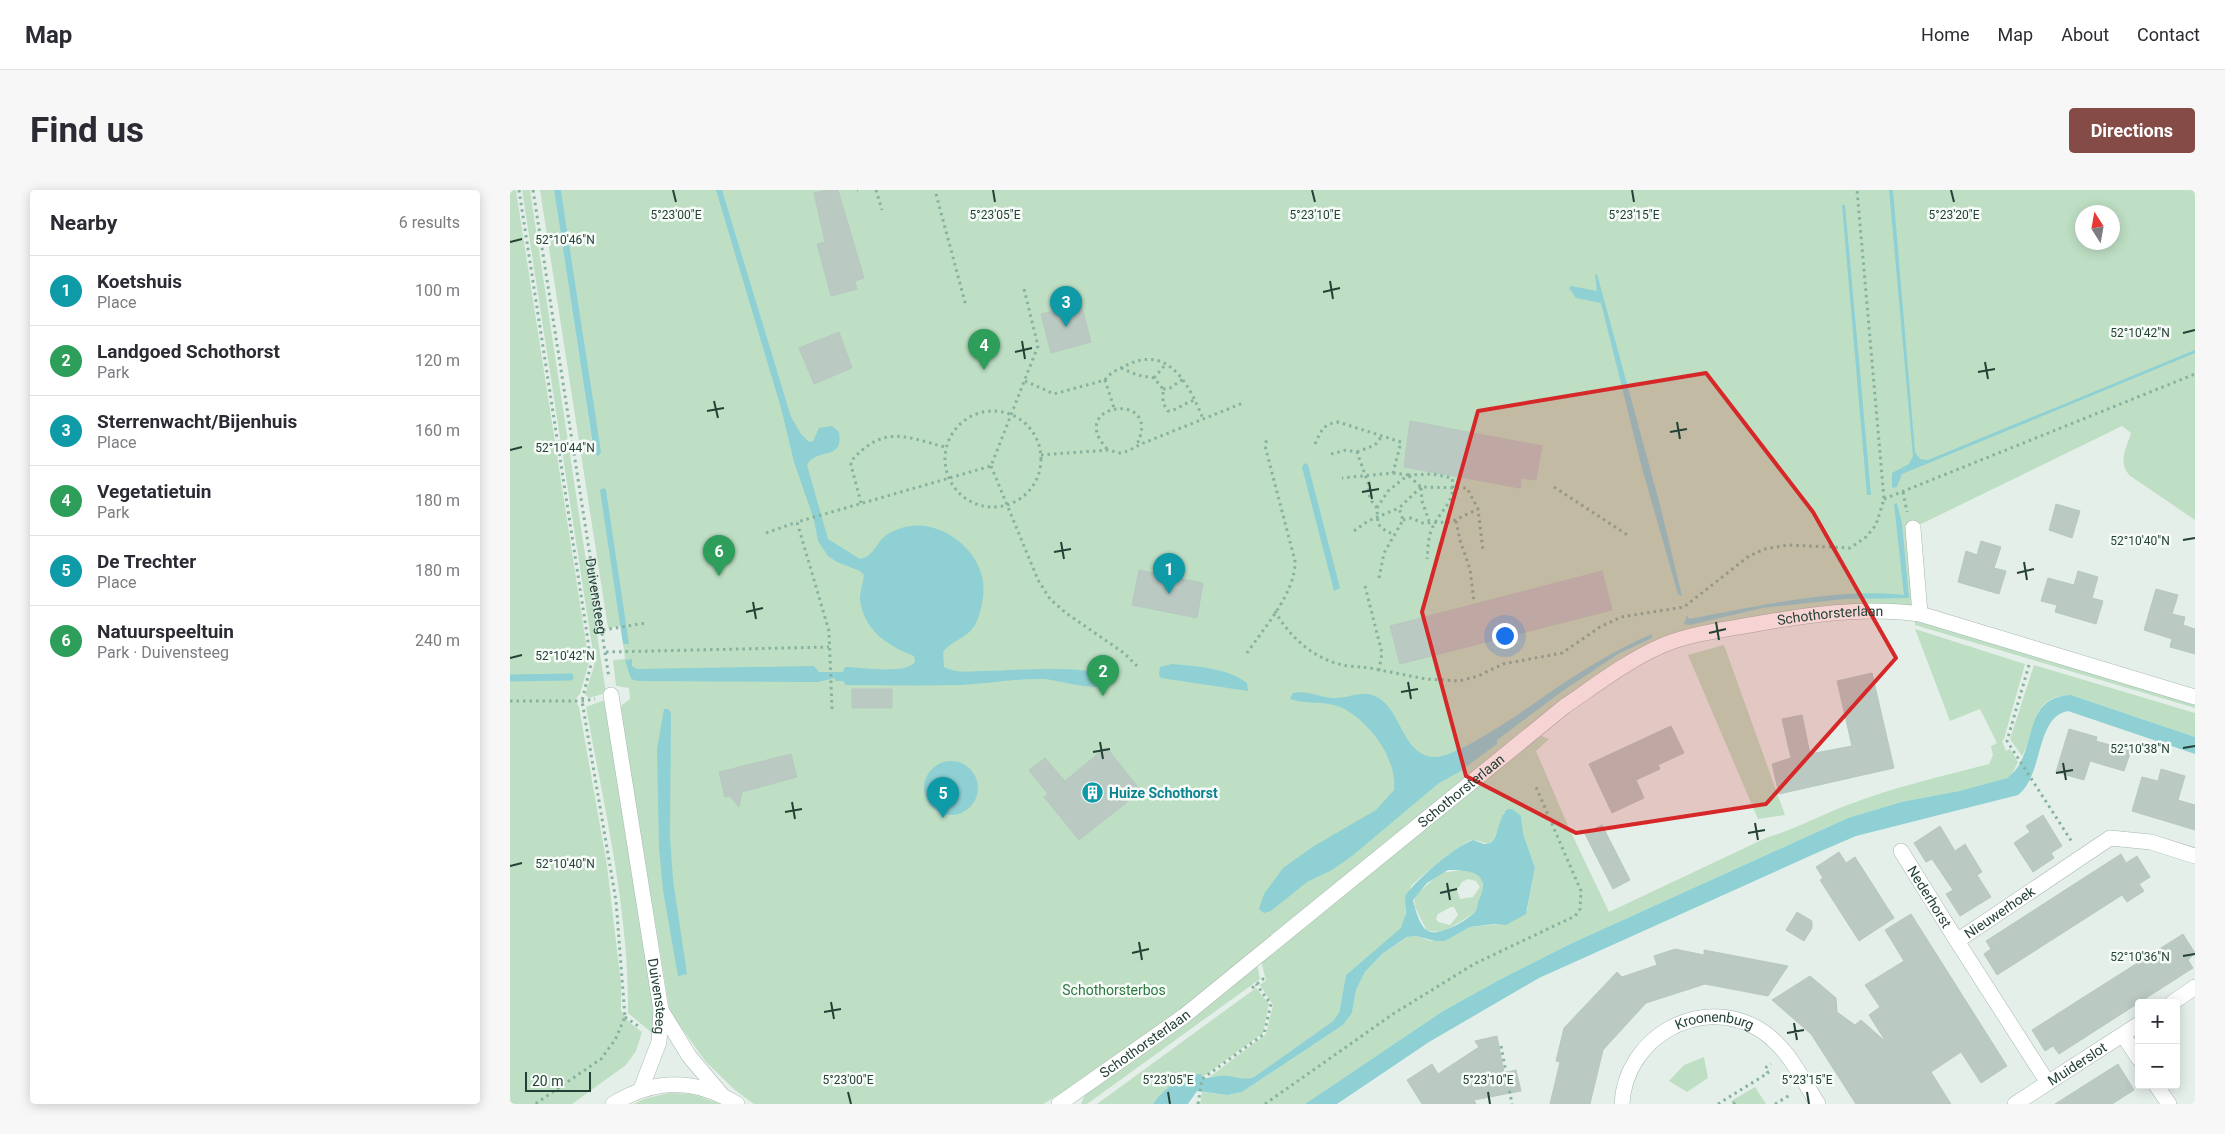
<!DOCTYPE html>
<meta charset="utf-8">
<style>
body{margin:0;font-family:Roboto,sans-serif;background:#f7f7f7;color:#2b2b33}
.controls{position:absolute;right:15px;bottom:15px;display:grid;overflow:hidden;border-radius:5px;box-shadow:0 2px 12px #0003}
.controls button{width:45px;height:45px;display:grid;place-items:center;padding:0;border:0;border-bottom:1px solid #e1e1e2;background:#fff;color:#2b2b33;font:25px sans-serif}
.compass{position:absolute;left:1565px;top:15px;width:45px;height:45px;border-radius:50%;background:#fff;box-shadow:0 2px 12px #0003;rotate:349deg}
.scale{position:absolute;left:15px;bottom:12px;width:66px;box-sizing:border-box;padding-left:5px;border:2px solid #244136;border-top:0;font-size:14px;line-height:18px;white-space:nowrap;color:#244136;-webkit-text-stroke:4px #f6fbf8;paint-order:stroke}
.you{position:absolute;left:994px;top:445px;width:18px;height:18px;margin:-12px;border:4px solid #fff;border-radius:50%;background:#1a73e8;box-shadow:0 0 0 8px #1a73e833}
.badge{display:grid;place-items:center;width:32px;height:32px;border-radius:50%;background:#854b47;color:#fff;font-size:16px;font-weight:700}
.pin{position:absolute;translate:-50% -41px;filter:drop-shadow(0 1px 2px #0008)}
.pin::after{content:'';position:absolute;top:26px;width:18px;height:15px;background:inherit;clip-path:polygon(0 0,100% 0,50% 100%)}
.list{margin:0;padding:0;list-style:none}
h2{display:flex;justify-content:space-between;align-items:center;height:65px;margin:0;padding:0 20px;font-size:21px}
h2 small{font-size:16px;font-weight:400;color:#7c7c81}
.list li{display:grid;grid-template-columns:32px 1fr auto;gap:15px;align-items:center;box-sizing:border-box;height:70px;padding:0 20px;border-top:1px solid #e1e1e2}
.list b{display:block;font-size:19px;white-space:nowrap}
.list p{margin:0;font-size:16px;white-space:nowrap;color:#7c7c81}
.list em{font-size:16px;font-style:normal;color:#7c7c81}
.map{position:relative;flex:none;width:1685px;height:914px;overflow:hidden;border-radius:5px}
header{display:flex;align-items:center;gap:30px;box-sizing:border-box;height:70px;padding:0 25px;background:#fff;border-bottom:1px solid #e1e1e2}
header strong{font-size:24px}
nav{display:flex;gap:28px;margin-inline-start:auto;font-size:18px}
.intro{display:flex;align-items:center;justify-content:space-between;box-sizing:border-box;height:120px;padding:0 30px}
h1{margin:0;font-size:35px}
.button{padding:12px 22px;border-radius:5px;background:#854b47;color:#fff;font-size:18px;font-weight:700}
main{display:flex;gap:30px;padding:0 30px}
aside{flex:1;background:#fff;border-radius:5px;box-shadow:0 2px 12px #0003}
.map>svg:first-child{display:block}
.green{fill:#bedfc4;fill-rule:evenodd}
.water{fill:#8ed0d3;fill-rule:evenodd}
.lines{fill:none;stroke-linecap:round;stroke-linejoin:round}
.stream{stroke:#8ed0d3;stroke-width:7}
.building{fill:#bac9c2;stroke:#b7c8c0}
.street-casing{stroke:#a7b7b0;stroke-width:16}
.path{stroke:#86b29f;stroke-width:3;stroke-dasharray:2.5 4;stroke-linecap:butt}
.street{stroke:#fff;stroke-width:15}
.marked{fill:#d62828;fill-opacity:0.2;stroke:#d62828;stroke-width:4;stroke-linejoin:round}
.ticks{fill:none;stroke:#244136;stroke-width:2}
.labels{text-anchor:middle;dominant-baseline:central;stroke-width:5;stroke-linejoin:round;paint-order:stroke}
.street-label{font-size:14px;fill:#244136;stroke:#f6fbf8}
.culture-label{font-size:14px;font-weight:bold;fill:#0d838f;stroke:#f6fbf8;text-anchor:start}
.park-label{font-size:14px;fill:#2d7942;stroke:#f6fbf8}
.ticks-label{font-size:12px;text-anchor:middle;fill:#244136;stroke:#f6fbf8;stroke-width:5;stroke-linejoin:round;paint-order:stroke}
</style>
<header>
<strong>Map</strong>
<nav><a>Home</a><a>Map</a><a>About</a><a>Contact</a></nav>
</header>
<div class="intro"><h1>Find us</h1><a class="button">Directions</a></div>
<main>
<aside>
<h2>Nearby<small>6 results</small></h2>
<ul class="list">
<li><span class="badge" style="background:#0f9aa8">1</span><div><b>Koetshuis</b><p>Place</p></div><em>100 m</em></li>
<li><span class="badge" style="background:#2e9e5b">2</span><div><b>Landgoed Schothorst</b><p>Park</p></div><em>120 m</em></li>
<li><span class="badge" style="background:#0f9aa8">3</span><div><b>Sterrenwacht/Bijenhuis</b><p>Place</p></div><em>160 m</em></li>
<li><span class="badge" style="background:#2e9e5b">4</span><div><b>Vegetatietuin</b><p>Park</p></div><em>180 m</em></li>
<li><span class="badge" style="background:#0f9aa8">5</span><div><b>De Trechter</b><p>Place</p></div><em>180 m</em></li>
<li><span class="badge" style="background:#2e9e5b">6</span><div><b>Natuurspeeltuin</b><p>Park · Duivensteeg</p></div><em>240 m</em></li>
</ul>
</aside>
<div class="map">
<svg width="1685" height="914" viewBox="0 0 1685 914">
<rect width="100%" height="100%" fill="#e5efe9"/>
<!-- green -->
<g class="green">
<path d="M0,0H6L79,472L70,504L65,510L69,517L97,675L111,794V820L119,832L132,842L126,861L116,875L62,914H0Z"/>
<path d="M12,0H20L96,503L79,508L75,505L84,476V469Z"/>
<path d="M30,0H44L84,265L79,184L51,0H1685V330L1619,285C1608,271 1616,259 1621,243L1612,236L1401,339L1404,416L1156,448L758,748L665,827L570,892L533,914H244L225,900L196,872L160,822L110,520L112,515L120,509L119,498L106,496L103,470L115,469L111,436L98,438ZM1572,22H1602V52H1572Z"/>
<path d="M1405,430L1685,512V518L1408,436L1405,435Z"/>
<path d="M1405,439L1515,474L1494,549L1492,551L1496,561L1500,559L1508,572L1502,584L1497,588L1449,601L1391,612L1338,628L1060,754L989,790L933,821L795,914H690L692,902L717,905L732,902L833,835L842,823L846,800L855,782L872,764L898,747L906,746L921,751H935L960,737L991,734L1017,721L1025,678L1012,644L1011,626L994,622L992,633L981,653C974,654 969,650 962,650C955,651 905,690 901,697C894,710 898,726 891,739L836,785L829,823L823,831L744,887C729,893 713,884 697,889L756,844L763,815L750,795L756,790L751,771L1029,545L1039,549L1026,561L1059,638L1099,722L1258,647C1287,639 1312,624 1340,614C1385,597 1432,586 1479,574L1483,565L1481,556L1487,553L1470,519L1440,531Z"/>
<path d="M1214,455L1275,625L1248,629L1178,465Z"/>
<path d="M1524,475L1685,523V547L1561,505C1520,506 1527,539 1512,566L1500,549Z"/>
<path d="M97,509L146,826L144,841L142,843L118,823C119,720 94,617 76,517Z"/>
<path d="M953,680L964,682L972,689L973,700L967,719L963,724L933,742L917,741L905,717L904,707L930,683ZM958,689L966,691L970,697L963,707L950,709L947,700L952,692ZM941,717H944L948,725L940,735L928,732L926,729L928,724Z"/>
<path d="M747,774L750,789L577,914H571L575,905L674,835Z"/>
<path d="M746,798L759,814L753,843L691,888C672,886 653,899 643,914H587Z"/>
<path d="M1194,867L1198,888L1177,902L1159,891L1174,875Z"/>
<path d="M1245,897L1256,914H1223L1221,911Z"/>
<path d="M159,903L182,904L211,914H124L134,909Z"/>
</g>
<!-- water -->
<g class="water">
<path d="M44,0H51L91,262L88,266L84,263Z"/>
<path d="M206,0H212L281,227L291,244L299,252L303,251L309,238L322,236L329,242C334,272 307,257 297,275L318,349L350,369C364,366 365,355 374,347C379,342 388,339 395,337C429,328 469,358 473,392C475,404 471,422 466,433C459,448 442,450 433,462L434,477C447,484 462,481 476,481C507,480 575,475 602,486L604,491C593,505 550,490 534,489C506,488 478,494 450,495C412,496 374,495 336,495L333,491H325V488L308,492L128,491L121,489L115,470L122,469V476L127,479L304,476L309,482H333L335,477C353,477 395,485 405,472L404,466C378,456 353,440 350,409C350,401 353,393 354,385L350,381L327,372L318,366L308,351L304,330L284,272L271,218Z"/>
<path d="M1379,0H1383L1405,262L1410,269L1418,270L1685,160V163L1392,284L1387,297L1382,298V283L1399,274L1403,266Z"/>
<path d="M1332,15H1335L1361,305H1357Z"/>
<path d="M1087,84L1150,315L1172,406L1168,404L1132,278L1091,113L1066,108L1059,98L1061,96L1087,101L1085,85Z"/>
<path d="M795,273L798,275L830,398L824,401L792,277Z"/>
<path d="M94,298L96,300L119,454H113L90,300Z"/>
<path d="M1387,313L1392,334L1399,408L1335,409L1252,418L1180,435L1174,434L1177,425L1179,429C1246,417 1327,397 1394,405L1384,314Z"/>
<path d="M1142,444V448L1108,464L1054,500L987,550V554L949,582L929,593L842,666L822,680L797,692L761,721L754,723L749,719L754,704L773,678L804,656L866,620L884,600C888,569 858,529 830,517C814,510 796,515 780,509L783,503C798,500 810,508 824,508C837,509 849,501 862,505C892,514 890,565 924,567C948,568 1020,516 1042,501C1074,479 1107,459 1142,444Z"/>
<path d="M662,474C685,476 718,478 737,493L738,501L651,488L649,485L650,477Z"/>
<path d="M1561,505L1685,547V564L1558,521C1525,527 1534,585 1508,605L1346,646L1311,661L1029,788L919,852L827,914H795L933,821L989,790L1060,754L1338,628L1391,612L1449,601L1497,588C1530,565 1509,507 1561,505Z"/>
<path d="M154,519H158L161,523L160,646L163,690L177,784L168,786L153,700L149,657L147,559Z"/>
<circle cx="441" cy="598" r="27"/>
<path d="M998,619H1002L1011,626L1013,644L1025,678L1016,724L996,735L985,734L960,737L935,751H925L906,746L897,747L872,764L855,782L846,800L842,823L833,835L732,902L717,905L687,901L678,914H643C652,900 673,885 691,884L692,888C700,889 708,885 716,886C726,886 732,891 744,887L823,831L829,823L836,785L891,738L896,723L895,706C908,688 943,658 963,650L974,654L981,653C990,643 988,627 998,619ZM938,680C960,680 982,682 969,710C967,715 968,720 963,724C955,731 929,747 918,741C910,737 905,719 903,710L917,693Z"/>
</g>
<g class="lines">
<!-- stream -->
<path class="stream" d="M0,488L60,487"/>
</g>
<!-- building -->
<g class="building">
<path d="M317,0H328L354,88L345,91L347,99L321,106L307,54L315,52L304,3Z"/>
<path d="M571,114L581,152L541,163L531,124Z"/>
<path d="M329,142L342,178L304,194L289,158Z"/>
<path d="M900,231L1032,256L1026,290L1011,288L1010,298L894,277Z"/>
<path d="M1546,314L1570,321L1562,348L1539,340Z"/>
<path d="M1471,351L1491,357L1484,378L1496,381L1489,404L1448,392L1456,361L1467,365Z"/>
<path d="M629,380L693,393L687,428L622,415Z"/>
<path d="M1092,381L1102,420L890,474L880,436Z"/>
<path d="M1568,381L1588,387L1582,408L1593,411L1586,434L1545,422L1547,415L1531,411L1538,388L1564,395Z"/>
<path d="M1646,399L1668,405L1662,424L1675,427L1673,435L1685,439V464L1660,457L1662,449L1634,440Z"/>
<path d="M1362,483L1384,578L1269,604L1262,574L1281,568L1272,529L1292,525L1300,564L1342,556L1327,491Z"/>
<rect x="342" y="499" width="40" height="19"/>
<path d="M1161,536L1174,563L1148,575L1150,579L1126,590L1134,608L1102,623L1079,574Z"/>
<path d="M1559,539L1587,547L1586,551L1621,561L1614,581L1580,571L1574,590L1546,582Z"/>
<path d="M596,557L631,601L569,650L534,607L538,604L519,580L535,568L555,591Z"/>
<path d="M281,564L287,587L232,602L229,617L220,606L215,607L209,582Z"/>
<path d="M1651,579L1675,586L1668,610L1685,615V640L1622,621L1632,587L1648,591Z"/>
<path d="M1533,625L1552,656L1541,663L1544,668L1523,682L1504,653L1520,642L1516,636Z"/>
<path d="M1092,635L1120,690L1103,699L1075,644Z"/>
<path d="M1430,636L1445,661L1455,654L1472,682L1467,685L1481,707L1450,726L1436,704L1443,700L1422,669L1416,672L1404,653Z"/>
<path d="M1329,662L1336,673L1345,667L1384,728L1349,751L1310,690L1313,688L1306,677Z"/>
<path d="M1611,664L1616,673L1627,666L1640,687L1629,694L1634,701L1617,712L1612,705L1487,785L1474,764L1481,759L1476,751Z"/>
<path d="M1287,722L1302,731V738L1294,751L1276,740Z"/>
<path d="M1401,724L1497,876L1471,893L1451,862L1421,882L1441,914H1346L1301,844L1262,810L1300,786L1326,808L1327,822L1345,835L1351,830L1376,852L1359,825L1370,817L1355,795L1394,771L1375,740Z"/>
<path d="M1673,744L1685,763L1678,770L1683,778L1549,864L1543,856L1535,861L1522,840Z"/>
<path d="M1165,759L1194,765V760L1278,776L1258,806L1195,794L1136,813L1093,860L1080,914H1040L1050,872L1046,871L1054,838L1107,782L1112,787L1147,775L1144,766Z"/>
<path d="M987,846L994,883L1006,880L1011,901L964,910L966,914H912L897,890L922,874L928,884L969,857L965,851Z"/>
<path d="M1608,874L1624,900L1602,914H1545Z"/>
</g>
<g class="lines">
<defs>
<g id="street">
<path d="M1403,338L1410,424"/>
<path id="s2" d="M101,505L151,820L149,852L131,899"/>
<path id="s3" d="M1391,661L1447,751"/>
<path d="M1662,813L1685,797"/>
<path d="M151,820L179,866L211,904"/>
<path d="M1613,845L1629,869"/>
<path id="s4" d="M1538,893L1447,751L1600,648L1641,652L1685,666"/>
<path d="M1646,895L1659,914"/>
<path d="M103,914C145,888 185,888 227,914"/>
<path id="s5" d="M549,914L674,826L1055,516C1086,495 1117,471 1151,456C1179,444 1210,440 1240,435C1296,425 1353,416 1410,424L1685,507"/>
<path id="s6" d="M1112,914C1115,848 1190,804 1249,839C1277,856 1291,887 1308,914"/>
<path id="s7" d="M1505,914L1629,834"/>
</g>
</defs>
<!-- street casing -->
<use href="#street" class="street-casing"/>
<!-- path -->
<g class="path">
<path d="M9,0L77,444L81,474L72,511L106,711L115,827L105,850L91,869L25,914"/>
<path id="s1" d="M23,0L99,488"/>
<path d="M347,0H348"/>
<path d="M366,0L372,20"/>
<path d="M426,4L456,116"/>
<path d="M611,178L627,185L644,188L653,199V213L658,221C668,220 675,212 686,210"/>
<path d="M644,188L655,175"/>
<path d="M595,190C600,182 609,179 617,175C659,154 680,196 693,229"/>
<path d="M515,191L544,204L595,190L604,218"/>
<path d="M653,199L660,198L673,189"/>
<circle cx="483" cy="269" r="48"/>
<path d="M805,254C811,241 813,234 828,232L891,252L883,283L832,288"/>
<path d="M597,259C554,212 656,200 626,256"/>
<path d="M847,262L865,255L872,246"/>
<path d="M821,264L836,260L847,262L858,293L860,309L867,318L868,334L877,342L884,344"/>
<path d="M531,265L598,260L610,263L618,261L631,254L733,213"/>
<path d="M481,276L528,390L540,409L556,423L614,463L627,476"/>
<path d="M898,285L923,284L942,288C947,313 929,320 921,341C918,349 918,360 917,369"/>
<path d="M899,286L911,297L957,298L968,319L973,361"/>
<path d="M1044,297L1119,346"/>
<path d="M911,298L912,311L919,331"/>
<path d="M1393,302L1397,322"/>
<path d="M1374,309L1685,184"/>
<path d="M351,313L341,275V271C374,235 393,246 435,257"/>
<path d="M867,318L878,301L898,285L883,283"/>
<path d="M893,330L901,328L913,333L941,332L968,319"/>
<path d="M946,331L950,350L960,379L964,412"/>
<path d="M844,341L858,331L889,318"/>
<path d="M256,343L287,332"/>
<path d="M869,388L874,363L893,330L889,318L911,297"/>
<path d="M855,396L872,463L869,480L916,489L949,491L968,486L993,474L1052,463L1090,437L1111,427L1174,417L1239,366L1255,359L1278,355L1340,358L1356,347L1366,335L1374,309L1347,0"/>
<path d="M765,421C780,448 806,471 838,476C849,477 858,477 869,480"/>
<path d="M93,440L136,433"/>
<path d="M96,462L319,457"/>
<path d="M737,463C754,438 786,402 785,371L755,256L757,248"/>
<path d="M1519,475L1497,551L1562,652"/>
<path d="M0,511H72L85,509"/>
<path d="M322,519L319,441L287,332L481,276L528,156L514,99"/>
<path d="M742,798L753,789L752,785"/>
<path d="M115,827L131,838"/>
<path d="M991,856L1002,914"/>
<path d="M688,914L692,889L754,844L761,814L746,794"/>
<path d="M755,914L883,824L964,774L1065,726L1070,719L1071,701L1026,597"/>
<path d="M1208,914L1258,883L1255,878L1261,874"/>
<path d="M1223,914L1226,912L1228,914"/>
<path d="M1265,914L1280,905"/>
</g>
<!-- street -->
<use href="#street" class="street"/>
</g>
<!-- marked area -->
<path class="marked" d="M1196,183L1303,322L1386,468L1256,614L1066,643L956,586L912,422L968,221Z"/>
<!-- ticks -->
<path class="ticks" d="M163,0L166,12M483,0L485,12M802,0L805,12M1122,0L1124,12M1441,0L1444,12M0,52L12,49M820,91L823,109M813,102L830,98M1673,143L1685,140M512,151L515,169M505,162L522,158M1475,172L1478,189M1468,182L1485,179M204,211L208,228M197,221L214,218M1167,232L1170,249M1160,242L1177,239M0,260L12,257M859,292L862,309M852,302L869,299M1673,350L1685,348M551,352L554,369M544,362L561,359M1514,372L1517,390M1507,383L1524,379M243,412L246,429M236,422L253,418M1206,432L1209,450M1199,443L1216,439M0,468L12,465M898,492L901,509M891,502L908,499M590,552L593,569M1673,558L1685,556M583,562L600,559M1553,573L1556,590M1546,583L1563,580M282,612L285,629M275,622L292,619M1245,633L1248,650M1238,643L1255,640M0,676L12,673M937,693L940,710M930,703L947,699M629,752L632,770M622,763L639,759M1673,766L1685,764M321,812L324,829M314,822L331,819M1284,833L1287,850M1277,843L1294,840M338,902L341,914M658,902L660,914M978,902L980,914M1297,902L1299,914"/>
<!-- icons -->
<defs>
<symbol id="building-disc" viewBox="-11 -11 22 22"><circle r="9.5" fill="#0f9aa8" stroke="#f6fbf8"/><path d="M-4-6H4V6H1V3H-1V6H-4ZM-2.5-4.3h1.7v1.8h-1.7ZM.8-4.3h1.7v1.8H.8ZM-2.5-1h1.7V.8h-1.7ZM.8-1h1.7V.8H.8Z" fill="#fff"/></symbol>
</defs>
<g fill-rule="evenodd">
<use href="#building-disc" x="570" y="590" width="25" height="25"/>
</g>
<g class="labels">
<!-- street labels -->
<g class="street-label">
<text stroke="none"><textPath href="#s1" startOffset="411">Duivensteeg</textPath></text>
<text stroke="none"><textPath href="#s5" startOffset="930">Schothorsterlaan</textPath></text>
<text stroke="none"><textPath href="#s5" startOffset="510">Schothorsterlaan</textPath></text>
<text stroke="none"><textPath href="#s3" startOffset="54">Nederhorst</textPath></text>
<text stroke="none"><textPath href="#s4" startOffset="220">Nieuwerhoek</textPath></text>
<text stroke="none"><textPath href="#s2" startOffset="305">Duivensteeg</textPath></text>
<text stroke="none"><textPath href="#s6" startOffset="140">Kroonenburg</textPath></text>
<text stroke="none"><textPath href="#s5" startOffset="105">Schothorsterlaan</textPath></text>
<text stroke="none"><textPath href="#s7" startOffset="74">Muiderslot</textPath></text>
</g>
<!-- culture labels -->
<g class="culture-label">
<text x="599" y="603">Huize Schothorst</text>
</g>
<!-- park labels -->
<g class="park-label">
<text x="604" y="800">Schothorsterbos</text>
</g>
</g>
<g class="ticks-label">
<text x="166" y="29">5°23'00"E</text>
<text x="485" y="29">5°23'05"E</text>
<text x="805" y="29">5°23'10"E</text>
<text x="1124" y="29">5°23'15"E</text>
<text x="1444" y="29">5°23'20"E</text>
<text x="55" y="54">52°10'46"N</text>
<text x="1630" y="147">52°10'42"N</text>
<text x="55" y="262">52°10'44"N</text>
<text x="1630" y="355">52°10'40"N</text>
<text x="55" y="470">52°10'42"N</text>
<text x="1630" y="563">52°10'38"N</text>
<text x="55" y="678">52°10'40"N</text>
<text x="1630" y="771">52°10'36"N</text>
<text x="338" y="894">5°23'00"E</text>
<text x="658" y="894">5°23'05"E</text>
<text x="978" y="894">5°23'10"E</text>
<text x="1297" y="894">5°23'15"E</text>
</g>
</svg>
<div class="controls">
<button>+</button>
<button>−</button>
</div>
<svg class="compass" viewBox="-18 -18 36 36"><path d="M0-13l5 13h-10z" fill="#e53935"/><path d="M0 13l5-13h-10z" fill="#7c7c81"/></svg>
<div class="scale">20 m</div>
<div class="you"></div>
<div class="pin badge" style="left:659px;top:404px;background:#0f9aa8">1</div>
<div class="pin badge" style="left:593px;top:506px;background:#2e9e5b">2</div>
<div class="pin badge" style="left:556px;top:137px;background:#0f9aa8">3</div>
<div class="pin badge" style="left:474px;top:180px;background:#2e9e5b">4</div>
<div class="pin badge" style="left:433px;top:628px;background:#0f9aa8">5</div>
<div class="pin badge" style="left:209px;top:386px;background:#2e9e5b">6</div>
</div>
</main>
